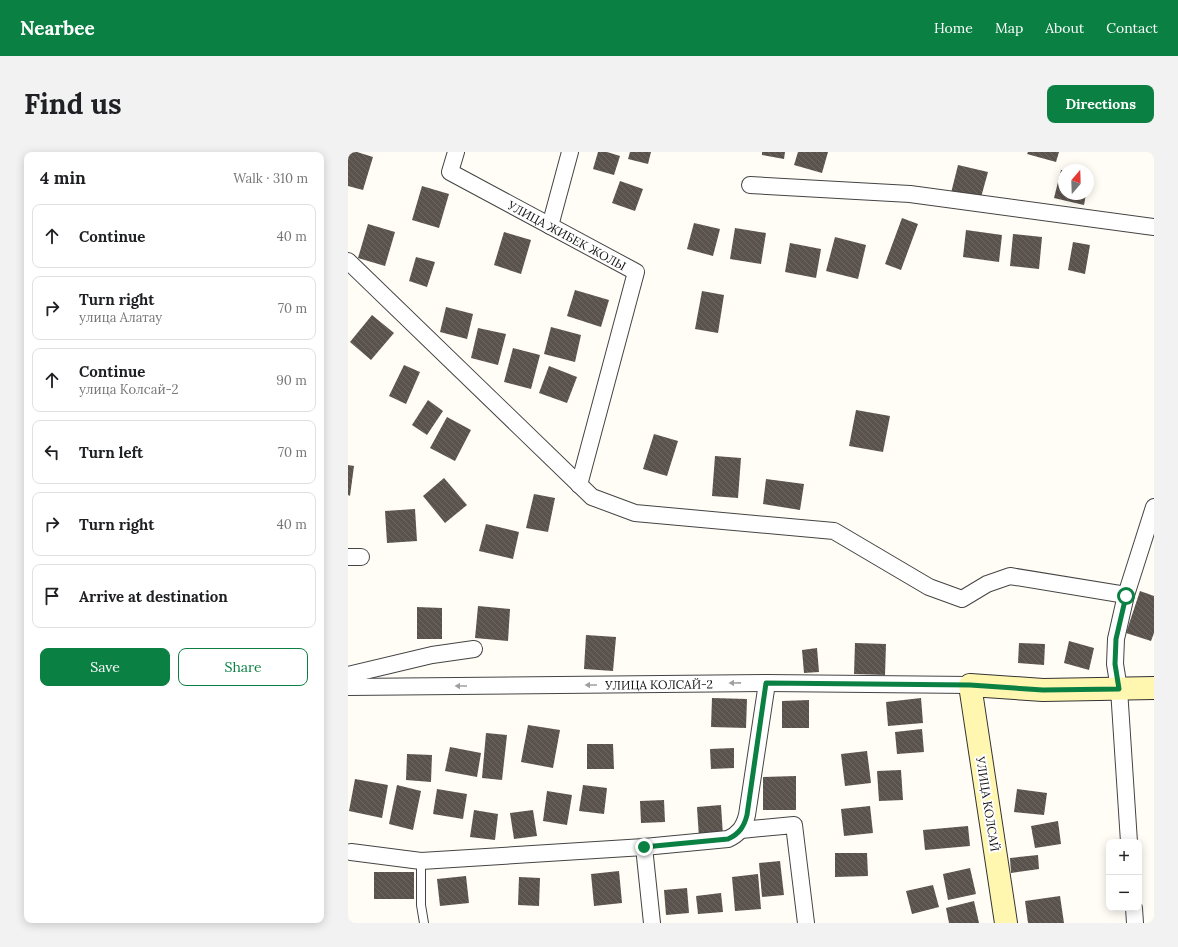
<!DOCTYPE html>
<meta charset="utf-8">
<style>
body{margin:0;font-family:Lora,serif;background:#f2f2f2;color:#202124}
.controls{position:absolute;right:12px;bottom:12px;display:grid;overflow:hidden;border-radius:8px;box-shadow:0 2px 10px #0003}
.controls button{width:36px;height:36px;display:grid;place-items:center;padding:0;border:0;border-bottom:1px solid #e0e0e0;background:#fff;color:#202124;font:20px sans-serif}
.compass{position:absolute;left:710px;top:12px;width:36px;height:36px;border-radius:50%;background:#fff;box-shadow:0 2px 10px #0003;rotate:19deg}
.stop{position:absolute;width:12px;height:12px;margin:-9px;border:3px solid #0b8043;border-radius:50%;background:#fff}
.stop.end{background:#0b8043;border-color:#fff;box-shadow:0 1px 4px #0008}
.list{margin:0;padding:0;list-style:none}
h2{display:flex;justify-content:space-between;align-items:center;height:52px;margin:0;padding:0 16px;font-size:17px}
h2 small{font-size:13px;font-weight:400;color:#757577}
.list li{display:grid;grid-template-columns:26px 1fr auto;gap:12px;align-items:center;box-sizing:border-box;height:64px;margin:0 8px 8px;padding:0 8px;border:1px solid #e0e0e0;border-radius:8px}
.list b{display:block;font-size:15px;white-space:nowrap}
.list p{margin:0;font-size:13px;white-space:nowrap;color:#757577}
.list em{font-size:13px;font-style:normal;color:#757577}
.actions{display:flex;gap:8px;padding:12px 16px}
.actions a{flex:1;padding:9px 0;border:1px solid #0b8043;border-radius:8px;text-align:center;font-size:14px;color:#0b8043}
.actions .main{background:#0b8043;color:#fff}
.icon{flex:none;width:22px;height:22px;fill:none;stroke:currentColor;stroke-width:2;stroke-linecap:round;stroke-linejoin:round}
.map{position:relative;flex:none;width:806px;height:771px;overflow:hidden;border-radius:8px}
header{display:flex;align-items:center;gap:24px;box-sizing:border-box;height:56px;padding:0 20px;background:#0b8043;color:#fff}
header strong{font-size:19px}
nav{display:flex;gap:22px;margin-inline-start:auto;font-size:14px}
.intro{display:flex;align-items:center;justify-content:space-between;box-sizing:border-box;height:96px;padding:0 24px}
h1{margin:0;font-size:28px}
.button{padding:10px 18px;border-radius:8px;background:#0b8043;color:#fff;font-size:14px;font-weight:700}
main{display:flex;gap:24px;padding:0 24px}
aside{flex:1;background:#fff;border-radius:8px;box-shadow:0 2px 10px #0003}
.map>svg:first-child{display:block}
.building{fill:url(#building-back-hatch)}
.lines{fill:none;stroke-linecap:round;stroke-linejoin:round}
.lane-casing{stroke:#444;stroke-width:10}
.street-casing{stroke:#444;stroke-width:18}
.secondary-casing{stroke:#333;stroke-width:24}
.lane{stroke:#fff;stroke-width:8}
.street{stroke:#fff;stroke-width:16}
.secondary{stroke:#fff6b0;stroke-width:22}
.oneway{fill:#a0a0a0}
.route{stroke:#0b8043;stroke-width:5}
.labels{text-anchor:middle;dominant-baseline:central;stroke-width:4;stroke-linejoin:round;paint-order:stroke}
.street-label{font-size:12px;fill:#111;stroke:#fff}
</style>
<header>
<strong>Nearbee</strong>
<nav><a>Home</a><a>Map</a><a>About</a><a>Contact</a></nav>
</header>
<div class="intro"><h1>Find us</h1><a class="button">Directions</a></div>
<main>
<aside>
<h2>4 min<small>Walk · 310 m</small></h2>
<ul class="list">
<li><svg class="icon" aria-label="ahead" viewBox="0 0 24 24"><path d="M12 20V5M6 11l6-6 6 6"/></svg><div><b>Continue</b></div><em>40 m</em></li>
<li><svg class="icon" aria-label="right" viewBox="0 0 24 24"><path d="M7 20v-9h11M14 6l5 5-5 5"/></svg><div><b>Turn right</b><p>улица Алатау</p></div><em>70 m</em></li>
<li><svg class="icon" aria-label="ahead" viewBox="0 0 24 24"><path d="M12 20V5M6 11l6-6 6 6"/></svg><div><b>Continue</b><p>улица Колсай-2</p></div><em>90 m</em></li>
<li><svg class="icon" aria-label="left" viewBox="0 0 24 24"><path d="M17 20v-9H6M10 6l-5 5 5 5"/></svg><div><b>Turn left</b></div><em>70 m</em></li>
<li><svg class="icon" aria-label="right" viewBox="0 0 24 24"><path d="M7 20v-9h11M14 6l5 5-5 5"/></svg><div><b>Turn right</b></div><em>40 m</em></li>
<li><svg class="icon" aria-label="arrive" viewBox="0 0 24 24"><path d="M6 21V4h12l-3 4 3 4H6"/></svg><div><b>Arrive at destination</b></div></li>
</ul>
<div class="actions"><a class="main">Save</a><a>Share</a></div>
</aside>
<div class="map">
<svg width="806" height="771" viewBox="0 0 806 771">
<defs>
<pattern id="building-back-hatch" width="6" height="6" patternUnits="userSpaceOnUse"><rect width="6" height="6" fill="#5a524d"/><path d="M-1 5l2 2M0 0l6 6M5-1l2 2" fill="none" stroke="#6d6662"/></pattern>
</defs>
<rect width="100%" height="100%" fill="#fffdf5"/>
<!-- building -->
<g class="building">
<path d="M0,0H9L25,5L15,38L0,34Z"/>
<path d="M250,0H259L272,4L266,23L245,17Z"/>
<path d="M282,0H303L300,12L280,7Z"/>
<path d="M414,0H437L436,7L414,3Z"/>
<path d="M450,0H480L474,21L446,13Z"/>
<path d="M680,0H711L708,10L679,2Z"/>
<path d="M610,13L640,20L632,49L603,41Z"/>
<path d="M713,18H716V42H738L736,53L706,46Z"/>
<path d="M272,29L295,37L287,59L264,51Z"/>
<path d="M74,34L101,42L91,76L64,68Z"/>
<path d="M554,66L570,72L553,118L537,112Z"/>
<path d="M346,71L372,77L365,104L339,97Z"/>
<path d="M20,72L47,80L37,114L10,106Z"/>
<path d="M387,76L418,81L413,112L382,107Z"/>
<path d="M618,78L654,83L651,110L615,105Z"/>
<path d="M156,80L183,88L173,122L146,113Z"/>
<path d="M665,82L694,85L691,117L662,114Z"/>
<path d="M487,85L518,93L510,127L478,119Z"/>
<path d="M725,90L742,93L737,122L720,118Z"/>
<path d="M442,91L473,97L468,126L437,120Z"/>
<path d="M68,105L87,110L79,135L61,129Z"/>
<path d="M227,138L261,148L253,175L219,164Z"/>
<path d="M354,139L376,143L370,181L347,177Z"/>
<path d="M98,155L125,162L119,187L92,180Z"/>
<path d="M24,163L46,181L23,208L2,190Z"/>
<path d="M203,175L233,183L227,210L196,202Z"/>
<path d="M130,176L158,182L150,213L123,206Z"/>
<path d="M165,196L192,203L183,237L156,230Z"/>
<path d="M56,213L72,220L58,252L41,244Z"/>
<path d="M201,214L229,225L219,251L191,241Z"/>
<path d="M80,248L95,259L79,283L64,273Z"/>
<path d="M508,258L542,264L535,300L501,294Z"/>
<path d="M99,265L123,278L107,309L82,296Z"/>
<path d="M306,282L330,289L319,324L295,317Z"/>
<path d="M367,304L393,306L390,346L364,344Z"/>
<path d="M0,313L6,314L2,344L0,343Z"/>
<path d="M96,326L119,353L97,371L75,344Z"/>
<path d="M418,327L456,332L452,358L415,352Z"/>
<path d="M186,342L207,346L200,380L178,376Z"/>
<path d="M67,357L69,389L39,391L37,359Z"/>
<path d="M138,372L171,380L165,407L131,399Z"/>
<path d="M792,439L806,444V481L803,489L778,481Z"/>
<path d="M130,454L162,457L160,489L127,486Z"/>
<path d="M69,455L94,456V487H69Z"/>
<path d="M238,483L268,485L265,519L236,517Z"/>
<path d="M721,489L746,496L741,518L716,511Z"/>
<path d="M507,491L538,492L537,523L506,522Z"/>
<path d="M671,491L697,492L696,513L670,511Z"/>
<path d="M469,496L471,520L456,521L454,498Z"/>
<path d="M364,546L399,547L398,576L363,575Z"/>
<path d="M573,546L575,571L540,574L538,550Z"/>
<path d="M461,548V576H434V549Z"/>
<path d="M180,573L212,578L205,616L173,610Z"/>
<path d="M574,577L576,600L549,602L547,580Z"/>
<path d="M138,581L159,583L154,628L134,626Z"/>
<path d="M239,592H265L266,617H239Z"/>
<path d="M102,595L133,601L129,625L97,619Z"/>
<path d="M386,596V616L363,617L362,597Z"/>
<path d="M519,599L523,631L497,634L493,602Z"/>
<path d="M59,602L84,603L83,630L58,628Z"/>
<path d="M553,618L555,648L531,649L529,619Z"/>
<path d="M448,624V658H415V625Z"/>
<path d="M7,627L40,633L34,666L1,659Z"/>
<path d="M49,633L73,639L65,678L41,672Z"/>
<path d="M235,633L259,636L256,662L231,659Z"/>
<path d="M89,637L119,642L115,667L85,662Z"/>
<path d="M669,637L699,641L696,663L666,660Z"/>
<path d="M199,639L224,643L219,673L195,669Z"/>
<path d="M316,648L317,670L293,671L292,649Z"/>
<path d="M373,653L375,684L351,686L349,655Z"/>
<path d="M522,654L525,681L496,684L493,657Z"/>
<path d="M126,658L150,662L147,688L122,685Z"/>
<path d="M185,658L189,684L166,687L162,661Z"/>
<path d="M710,669L713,692L687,696L683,674Z"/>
<path d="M620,674L622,694L577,698L575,678Z"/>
<path d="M487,701H519L520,724L487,725Z"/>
<path d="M690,703L691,717L663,721L662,706Z"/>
<path d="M432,709L436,743L414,745L411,711Z"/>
<path d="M622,716L628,742L600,748L595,722Z"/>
<path d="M271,719L274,751L246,754L243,722Z"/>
<rect x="26" y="720" width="40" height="27"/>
<path d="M410,722L413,757L387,759L384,725Z"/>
<path d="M118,724L121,751L92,754L89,727Z"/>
<path d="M171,725L192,726L191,754L170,753Z"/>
<path d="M585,733L591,755L564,762L558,739Z"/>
<path d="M339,736L341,761L318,763L316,738Z"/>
<path d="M373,741L375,760L350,762L348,744Z"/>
<path d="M712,744L716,771H680L677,749Z"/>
<path d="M626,749L631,771H601L598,756Z"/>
</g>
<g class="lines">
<defs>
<path id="lane" d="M73,709V753L76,771"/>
<g id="street">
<path id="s1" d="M108,0L102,20L288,120L231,333"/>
<path d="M402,33L562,42L806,75"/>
<path d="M202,74L222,0"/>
<path d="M0,109L244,345L287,361L486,379L581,435L614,447L639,432L662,424L778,443"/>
<path d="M0,405H13"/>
<path d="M0,523L84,503L126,497"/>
<path id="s2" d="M0,535L419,531L622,533"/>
<path d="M393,678L446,673L458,771"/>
<path d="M781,690L771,537L767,512L768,487L778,443L806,355"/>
<path d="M296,695L304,771"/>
<path d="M3,700L73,709L296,695L380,687C391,682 396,675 399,663L419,531"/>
<path d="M786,756L787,771"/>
</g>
<path id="secondary" d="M658,771L622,533L695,538L806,536"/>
</defs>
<!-- lane casing -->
<use href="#lane" class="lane-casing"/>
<!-- street casing -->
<use href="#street" class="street-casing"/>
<!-- secondary casing -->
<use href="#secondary" class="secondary-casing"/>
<!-- lane -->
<use href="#lane" class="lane"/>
<!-- street -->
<use href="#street" class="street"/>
<!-- secondary -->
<use href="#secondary" class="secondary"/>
</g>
<!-- one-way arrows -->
<defs><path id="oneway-solid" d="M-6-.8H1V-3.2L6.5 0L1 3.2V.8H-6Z"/></defs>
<g class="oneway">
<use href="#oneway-solid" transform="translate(387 531) rotate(179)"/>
<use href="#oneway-solid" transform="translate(243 533) rotate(180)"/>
<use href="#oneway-solid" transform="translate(113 534) rotate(180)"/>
</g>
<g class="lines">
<!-- route -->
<path class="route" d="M296,695L380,687C391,682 396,675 399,663L418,531L622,533L695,538L771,537L767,512L768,487L778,444"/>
</g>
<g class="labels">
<!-- street labels -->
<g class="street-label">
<text stroke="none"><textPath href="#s1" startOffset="154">УЛИЦА ЖИБЕК ЖОЛЫ</textPath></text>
<text stroke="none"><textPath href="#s2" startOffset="311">УЛИЦА КОЛСАЙ-2</textPath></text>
<text transform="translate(640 652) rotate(81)">УЛИЦА КОЛСАЙ</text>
</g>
</g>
</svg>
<div class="controls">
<button>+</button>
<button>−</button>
</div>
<svg class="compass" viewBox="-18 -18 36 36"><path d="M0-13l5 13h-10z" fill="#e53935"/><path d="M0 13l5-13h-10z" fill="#757577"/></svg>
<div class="stop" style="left:778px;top:444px"></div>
<div class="stop end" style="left:296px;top:695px"></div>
</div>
</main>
